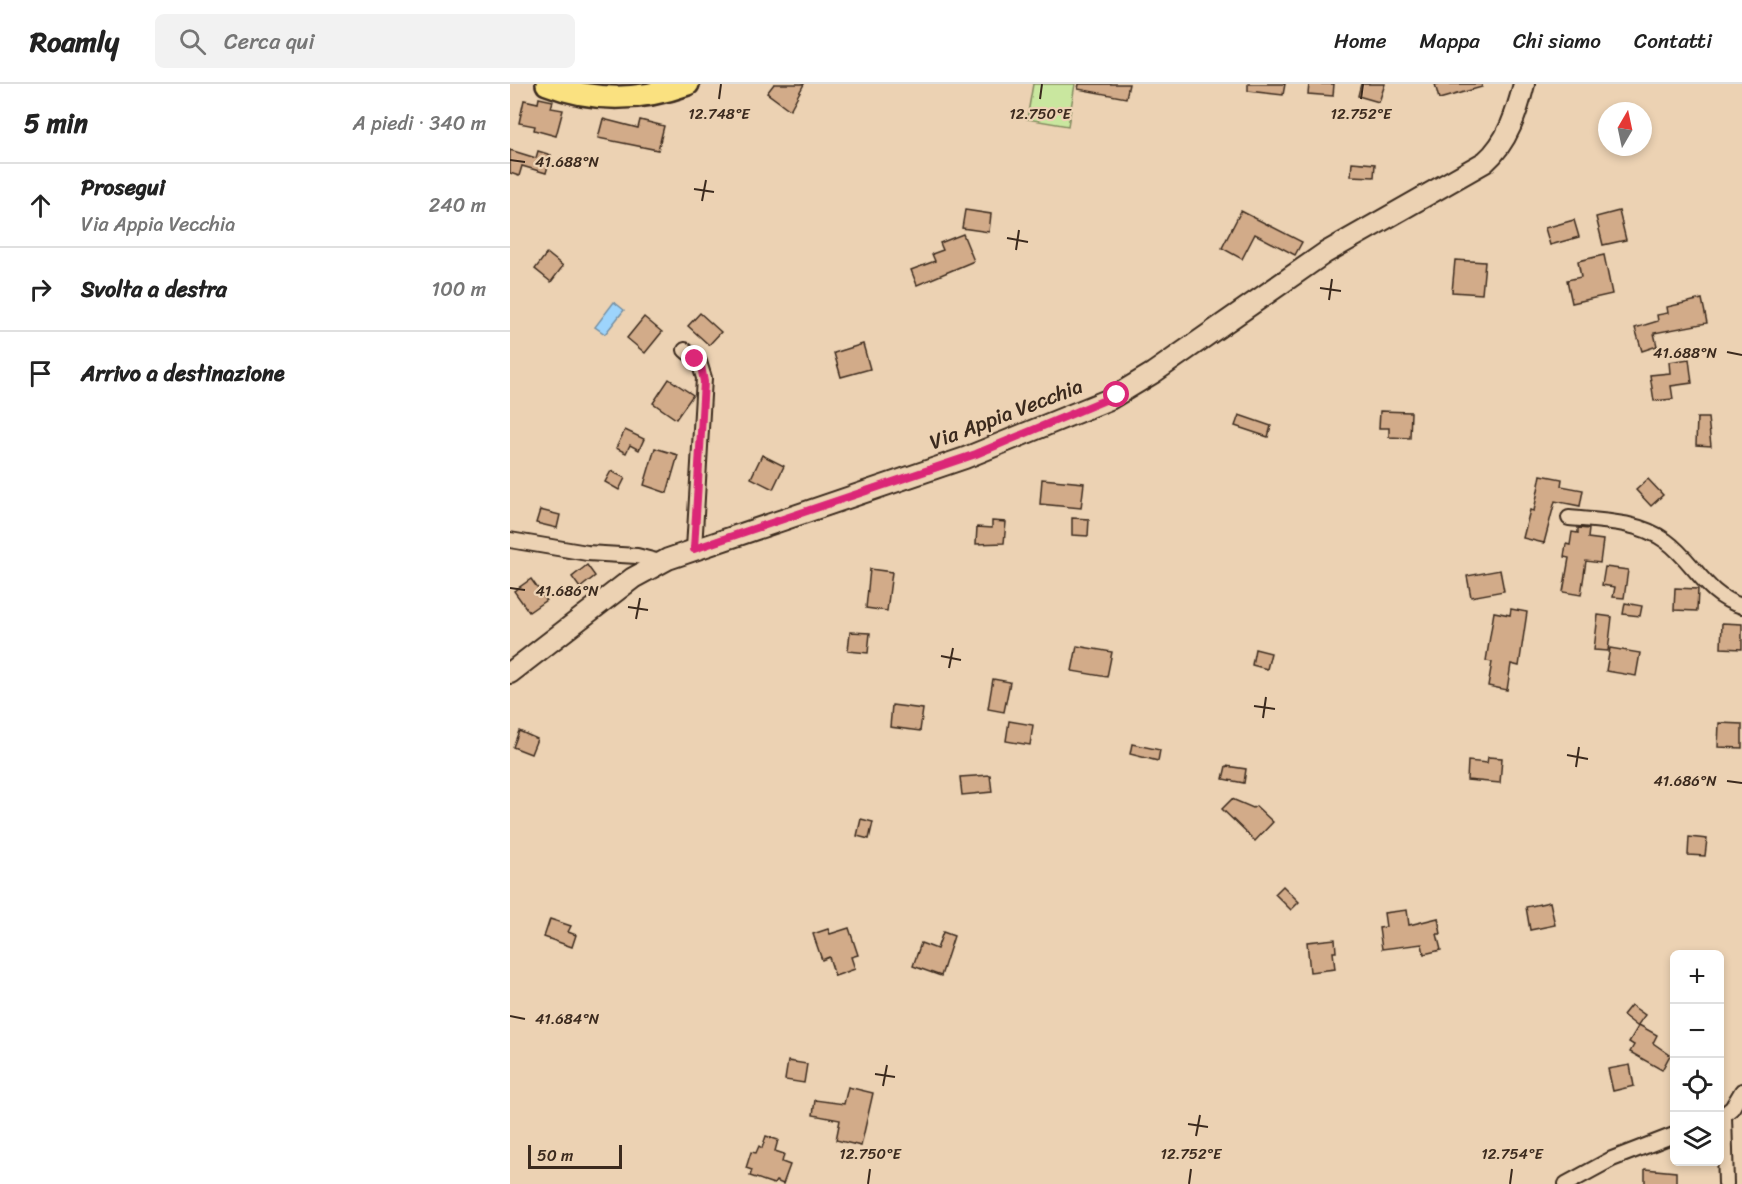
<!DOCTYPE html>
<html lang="it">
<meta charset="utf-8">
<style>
body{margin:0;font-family:Sriracha,sans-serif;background:#f2f2f2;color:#222}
.controls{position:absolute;right:18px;bottom:18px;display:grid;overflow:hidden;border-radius:9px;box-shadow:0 3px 9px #0003}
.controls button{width:54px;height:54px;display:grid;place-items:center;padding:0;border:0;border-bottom:2px solid #e0e0e0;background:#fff;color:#222;font:30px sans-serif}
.compass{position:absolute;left:1088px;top:18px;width:54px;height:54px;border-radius:50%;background:#fff;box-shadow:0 3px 9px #0003;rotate:9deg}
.scale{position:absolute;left:18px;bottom:15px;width:94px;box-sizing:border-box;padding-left:6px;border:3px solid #3b2a1e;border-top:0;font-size:16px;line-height:21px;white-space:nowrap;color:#3b2a1e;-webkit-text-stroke:4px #ecd2b3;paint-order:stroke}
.stop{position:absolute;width:18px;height:18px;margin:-14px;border:4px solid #db2777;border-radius:50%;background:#fff}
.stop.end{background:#db2777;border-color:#fff;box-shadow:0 2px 6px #0008}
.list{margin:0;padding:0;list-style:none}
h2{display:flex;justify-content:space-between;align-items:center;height:78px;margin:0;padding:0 24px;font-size:26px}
h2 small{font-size:20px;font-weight:400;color:#767676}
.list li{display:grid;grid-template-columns:39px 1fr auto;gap:18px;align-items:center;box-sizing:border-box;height:84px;padding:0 24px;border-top:2px solid #e0e0e0}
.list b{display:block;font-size:22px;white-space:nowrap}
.list p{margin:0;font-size:20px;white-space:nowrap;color:#767676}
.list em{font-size:20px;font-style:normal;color:#767676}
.icon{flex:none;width:33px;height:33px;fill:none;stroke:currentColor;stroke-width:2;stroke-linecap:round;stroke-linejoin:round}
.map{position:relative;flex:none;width:1232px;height:1100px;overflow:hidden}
header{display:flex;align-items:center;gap:36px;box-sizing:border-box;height:84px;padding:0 30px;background:#fff;border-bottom:2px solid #e0e0e0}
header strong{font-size:28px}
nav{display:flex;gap:33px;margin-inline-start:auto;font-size:21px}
.search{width:420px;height:54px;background:#f2f2f2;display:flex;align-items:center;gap:15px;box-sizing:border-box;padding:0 21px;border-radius:9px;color:#767676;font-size:22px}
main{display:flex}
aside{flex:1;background:#fff}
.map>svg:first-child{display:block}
.green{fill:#c9e79f;stroke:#82885e;stroke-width:1.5}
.water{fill:#9dd4fc;stroke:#7690a3;stroke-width:1.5}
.building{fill:#d2ab89;stroke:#3b2a1e;stroke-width:1.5}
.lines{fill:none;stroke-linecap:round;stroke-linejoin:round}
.minor-casing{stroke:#3b2a1e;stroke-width:18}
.secondary-casing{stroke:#3b2a1e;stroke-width:24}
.primary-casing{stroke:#3b2a1e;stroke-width:26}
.minor{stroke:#ecd2b3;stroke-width:14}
.secondary{stroke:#ecd2b3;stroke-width:20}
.primary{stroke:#fae180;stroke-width:21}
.route{stroke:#db2777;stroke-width:8}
.ticks{fill:none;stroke:#3b2a1e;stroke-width:2}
.labels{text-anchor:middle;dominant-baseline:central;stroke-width:4.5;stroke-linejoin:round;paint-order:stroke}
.street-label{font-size:21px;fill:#3b2a1e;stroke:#ecd2b3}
.ticks-label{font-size:15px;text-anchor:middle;fill:#3b2a1e;stroke:#ecd2b3;stroke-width:4.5;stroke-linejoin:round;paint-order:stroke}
</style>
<header>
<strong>Roamly</strong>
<div class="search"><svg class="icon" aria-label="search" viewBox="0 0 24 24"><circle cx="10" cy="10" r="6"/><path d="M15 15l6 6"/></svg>Cerca qui</div>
<nav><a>Home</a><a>Mappa</a><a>Chi siamo</a><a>Contatti</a></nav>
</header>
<main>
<aside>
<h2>5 min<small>A piedi · 340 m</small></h2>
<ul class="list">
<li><svg class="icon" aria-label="ahead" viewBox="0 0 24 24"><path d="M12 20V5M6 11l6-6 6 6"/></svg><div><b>Prosegui</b><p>Via Appia Vecchia</p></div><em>240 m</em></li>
<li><svg class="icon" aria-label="right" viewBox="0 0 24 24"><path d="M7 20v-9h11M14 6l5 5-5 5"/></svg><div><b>Svolta a destra</b></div><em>100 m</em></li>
<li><svg class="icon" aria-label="arrive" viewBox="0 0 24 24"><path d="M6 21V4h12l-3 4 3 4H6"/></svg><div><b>Arrivo a destinazione</b></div></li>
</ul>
</aside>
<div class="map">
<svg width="1232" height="1100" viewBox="0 0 1232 1100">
<rect width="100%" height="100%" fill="#ecd2b3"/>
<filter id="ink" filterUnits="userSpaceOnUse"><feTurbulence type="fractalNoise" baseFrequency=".0167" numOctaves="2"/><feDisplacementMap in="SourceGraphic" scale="12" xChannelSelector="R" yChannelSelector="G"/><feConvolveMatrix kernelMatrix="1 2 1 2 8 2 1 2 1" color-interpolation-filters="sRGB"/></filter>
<g filter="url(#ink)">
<!-- green -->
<path class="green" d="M523,0H565L558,42L517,35Z"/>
<!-- water -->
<path class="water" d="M104,218L114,226L95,250L85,243Z"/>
<!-- building -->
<g class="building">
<path d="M264,0H294L280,26L257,9Z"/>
<path d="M569,0H619L616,14L568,5Z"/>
<path d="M738,0H775L773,11L738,7Z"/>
<path d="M799,0H824L823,12L798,10Z"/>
<path d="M851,0H875L869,18L848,12Z"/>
<path d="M925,0H972V3L929,15Z"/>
<path d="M29,14L43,17L41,24L53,26L46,52L24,46L25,42L9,39L14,16L28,19Z"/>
<path d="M93,35L128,44L130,36L154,42L148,66L88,54Z"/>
<path d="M0,66L26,74L28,67L41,71L36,89L12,82L9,92L0,89Z"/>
<path d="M842,78L865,80L864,93L841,92Z"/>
<path d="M455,126L481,130L479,148L452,144Z"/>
<path d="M731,127L792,158L785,171L745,150L732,175L712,164Z"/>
<path d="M1109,127L1116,156L1093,161L1086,133Z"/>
<path d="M1064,136L1069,153L1040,161L1035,144Z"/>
<path d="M453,150L464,177L407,201L401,186L425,177L422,170L433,166L430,159Z"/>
<path d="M37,169L53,182L41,198L25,185Z"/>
<path d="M1094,171L1102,210L1062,219L1057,196L1071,193L1068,177Z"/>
<path d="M945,176L975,178L972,210L942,208Z"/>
<path d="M1192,215L1197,239L1144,249L1147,262L1132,267L1125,244L1148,237L1147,231L1158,229L1157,223Z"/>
<path d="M190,229L211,248L199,261L178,242Z"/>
<path d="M134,233L152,248L135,269L117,254Z"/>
<path d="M353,260L360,285L331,293L324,269Z"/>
<path d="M1179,275L1182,299L1161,302L1163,315L1144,317L1140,291L1160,289L1159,278Z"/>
<path d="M159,295L183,311L166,335L143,319Z"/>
<path d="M870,327L901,328L900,354L879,353V344H869Z"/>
<path d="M729,331L761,342L758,353L725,342Z"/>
<path d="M1187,334H1198L1201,362L1186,361Z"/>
<path d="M115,346L134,355L129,366L120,361L116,369L106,364Z"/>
<path d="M145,364L168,371L157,409L134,401Z"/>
<path d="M252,371L274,382L263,405L241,394Z"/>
<path d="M101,387L115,394L109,406L95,398Z"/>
<path d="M1031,391L1052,395L1051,402L1073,406L1070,422L1045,417L1034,459L1013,454L1020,426L1024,427Z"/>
<path d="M532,395L574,399L571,424L530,420Z"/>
<path d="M1138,395L1153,411L1141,422L1126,406Z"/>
<path d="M30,426L50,431L47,444L26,439Z"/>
<path d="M562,434L579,435L578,452L562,451Z"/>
<path d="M482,437L496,438L494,459L466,460L467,443L482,444Z"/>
<path d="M1068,444L1079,445L1078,454L1093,456L1090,479L1076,477L1071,511L1053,508L1059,474L1054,473L1056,460L1060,461L1062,448L1068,449Z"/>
<path d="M77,481L85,492L70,504L62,493Z"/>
<path d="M1095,483L1118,486L1114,514L1103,513L1105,503L1092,501Z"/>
<path d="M360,485L382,488L377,527L356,524Z"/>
<path d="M990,486L994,507L961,513L957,492Z"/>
<path d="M21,495L36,516L19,528L4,507Z"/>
<path d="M1165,504L1188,505L1187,527L1164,526Z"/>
<path d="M1115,519L1132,522L1130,532L1113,530Z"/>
<path d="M1001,525L1017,528L1009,582L1001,580L997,606L978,602L982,578L976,577L984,528L1000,531Z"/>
<path d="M1088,531L1102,533L1098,567L1084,566Z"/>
<path d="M1212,539L1232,540V565L1211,564Z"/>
<path d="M340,548L360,549L358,569L338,567Z"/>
<path d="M567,562L602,568L597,593L562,587Z"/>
<path d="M1100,564L1130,569L1126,592L1096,587Z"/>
<path d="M745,565L761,569L757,585L742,581Z"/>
<path d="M483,595L500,598L494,628L478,625Z"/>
<path d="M382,621L413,625L410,647L380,643Z"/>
<path d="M499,637L523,641L520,661L496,657Z"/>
<path d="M1209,639L1232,640V664L1208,663Z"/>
<path d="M9,647L27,655L21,670L3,663Z"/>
<path d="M622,660L650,666L648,677L620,670Z"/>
<path d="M978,673L992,674L990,699L957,696L958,677L977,679Z"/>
<path d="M716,682L736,685L734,699L713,695Z"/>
<path d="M480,691L482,708L452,711L450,693Z"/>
<path d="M722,715L743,724L746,722L763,738L745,757L712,725Z"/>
<path d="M351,735L363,738L359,755L347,752Z"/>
<path d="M1179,753L1197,755L1195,772L1178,771Z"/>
<path d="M773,802L789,818L781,826L765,810Z"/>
<path d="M1040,818L1045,841L1020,846L1016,823Z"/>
<path d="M897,826L899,841L928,834L931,850H927L931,866L914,870L912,860L872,865L869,844L876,843L874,829Z"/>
<path d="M40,835L61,842L58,848L66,851L62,863L34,853Z"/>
<path d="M339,844L348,871L341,873L345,885L325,892L319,873L312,876L303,850L318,845L320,850Z"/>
<path d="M433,848L444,852L431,892L403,882L411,859L427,865Z"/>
<path d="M825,855L826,868H823L825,885L800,888L797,858Z"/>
<path d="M1121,921L1135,931L1127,942L1113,931Z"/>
<path d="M1129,941L1147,951L1143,959L1160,971L1152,986L1120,968L1124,961L1119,958Z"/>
<path d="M278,977L297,980L294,999L275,996Z"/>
<path d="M1120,981L1124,1002L1103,1007L1098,985Z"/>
<path d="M338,1003L363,1009L351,1062L326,1056L330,1036L303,1031L305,1016L334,1020Z"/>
<path d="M256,1052L268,1056L265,1067L274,1070L272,1078L280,1081L273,1100L266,1097L264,1100L240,1092L242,1086L236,1084L241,1068L246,1069L249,1062L252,1064Z"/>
<path d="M1135,1085L1166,1088V1100H1135Z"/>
</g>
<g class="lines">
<defs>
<g id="minor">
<path d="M175,266L189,278L194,294L184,465"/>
<path d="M1059,434C1092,437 1128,437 1156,457C1184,477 1196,512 1232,522"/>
<path d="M0,456L77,469L127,472L150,478"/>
<path d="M1214,1032L1216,1100"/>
<path d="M1210,1034L1222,1024L1232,1007"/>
<path d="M1056,1100L1102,1075L1164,1051"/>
</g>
<path id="secondary" d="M0,589L123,494L158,475L455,374L600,315L643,289L815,169L975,78C998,58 1007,28 1014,0"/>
<path id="primary" d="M37,0C83,18 131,17 178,0"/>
</defs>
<!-- minor casing -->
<use href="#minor" class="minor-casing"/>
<!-- secondary casing -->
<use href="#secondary" class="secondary-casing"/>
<!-- primary casing -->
<use href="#primary" class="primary-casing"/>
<!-- minor -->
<use href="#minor" class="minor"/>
<!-- secondary -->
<use href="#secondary" class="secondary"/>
<!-- primary -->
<use href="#primary" class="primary"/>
</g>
</g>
<g class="lines" filter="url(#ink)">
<!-- route -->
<path class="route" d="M185,275L191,282L194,298L184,465L466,370L607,311"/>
</g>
<!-- ticks -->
<path class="ticks" d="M209,15L211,0M530,15L532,0M851,15L853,0M0,76L15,78M184,105L204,108M192,117L196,96M497,154L518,158M506,166L509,146M810,204L831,207M819,216L822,195M1217,268L1232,271M0,504L15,506M118,523L138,526M126,535L130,514M431,572L451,576M439,584L443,564M744,622L765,625M753,634L756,613M1057,671L1078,675M1066,683L1069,663M1217,697L1232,699M0,932L15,935M365,990L385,993M373,1002L377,981M678,1040L698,1043M686,1052L690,1031M358,1100L360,1085M679,1100L681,1085M1000,1100L1002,1085"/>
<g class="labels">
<!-- street labels -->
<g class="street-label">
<text transform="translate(496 330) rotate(-21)">Via Appia Vecchia</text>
</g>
</g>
<g class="ticks-label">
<text x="209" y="35">12.748°E</text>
<text x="530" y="35">12.750°E</text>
<text x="851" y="35">12.752°E</text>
<text x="57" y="83">41.688°N</text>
<text x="1175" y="274">41.688°N</text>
<text x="57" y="512">41.686°N</text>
<text x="1175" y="702">41.686°N</text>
<text x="57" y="940">41.684°N</text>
<text x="360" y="1075">12.750°E</text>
<text x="681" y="1075">12.752°E</text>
<text x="1002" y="1075">12.754°E</text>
</g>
</svg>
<div class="controls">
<button>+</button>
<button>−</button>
<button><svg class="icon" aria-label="locate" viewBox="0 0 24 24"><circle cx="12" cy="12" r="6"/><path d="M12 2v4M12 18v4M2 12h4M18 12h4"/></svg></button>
<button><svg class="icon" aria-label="layers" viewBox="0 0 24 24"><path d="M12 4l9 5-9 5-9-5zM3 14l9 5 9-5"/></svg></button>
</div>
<svg class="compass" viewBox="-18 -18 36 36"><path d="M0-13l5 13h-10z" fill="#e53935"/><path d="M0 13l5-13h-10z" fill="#767676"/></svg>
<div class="scale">50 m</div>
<div class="stop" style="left:607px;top:311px"></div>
<div class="stop end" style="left:185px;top:275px"></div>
</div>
</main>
